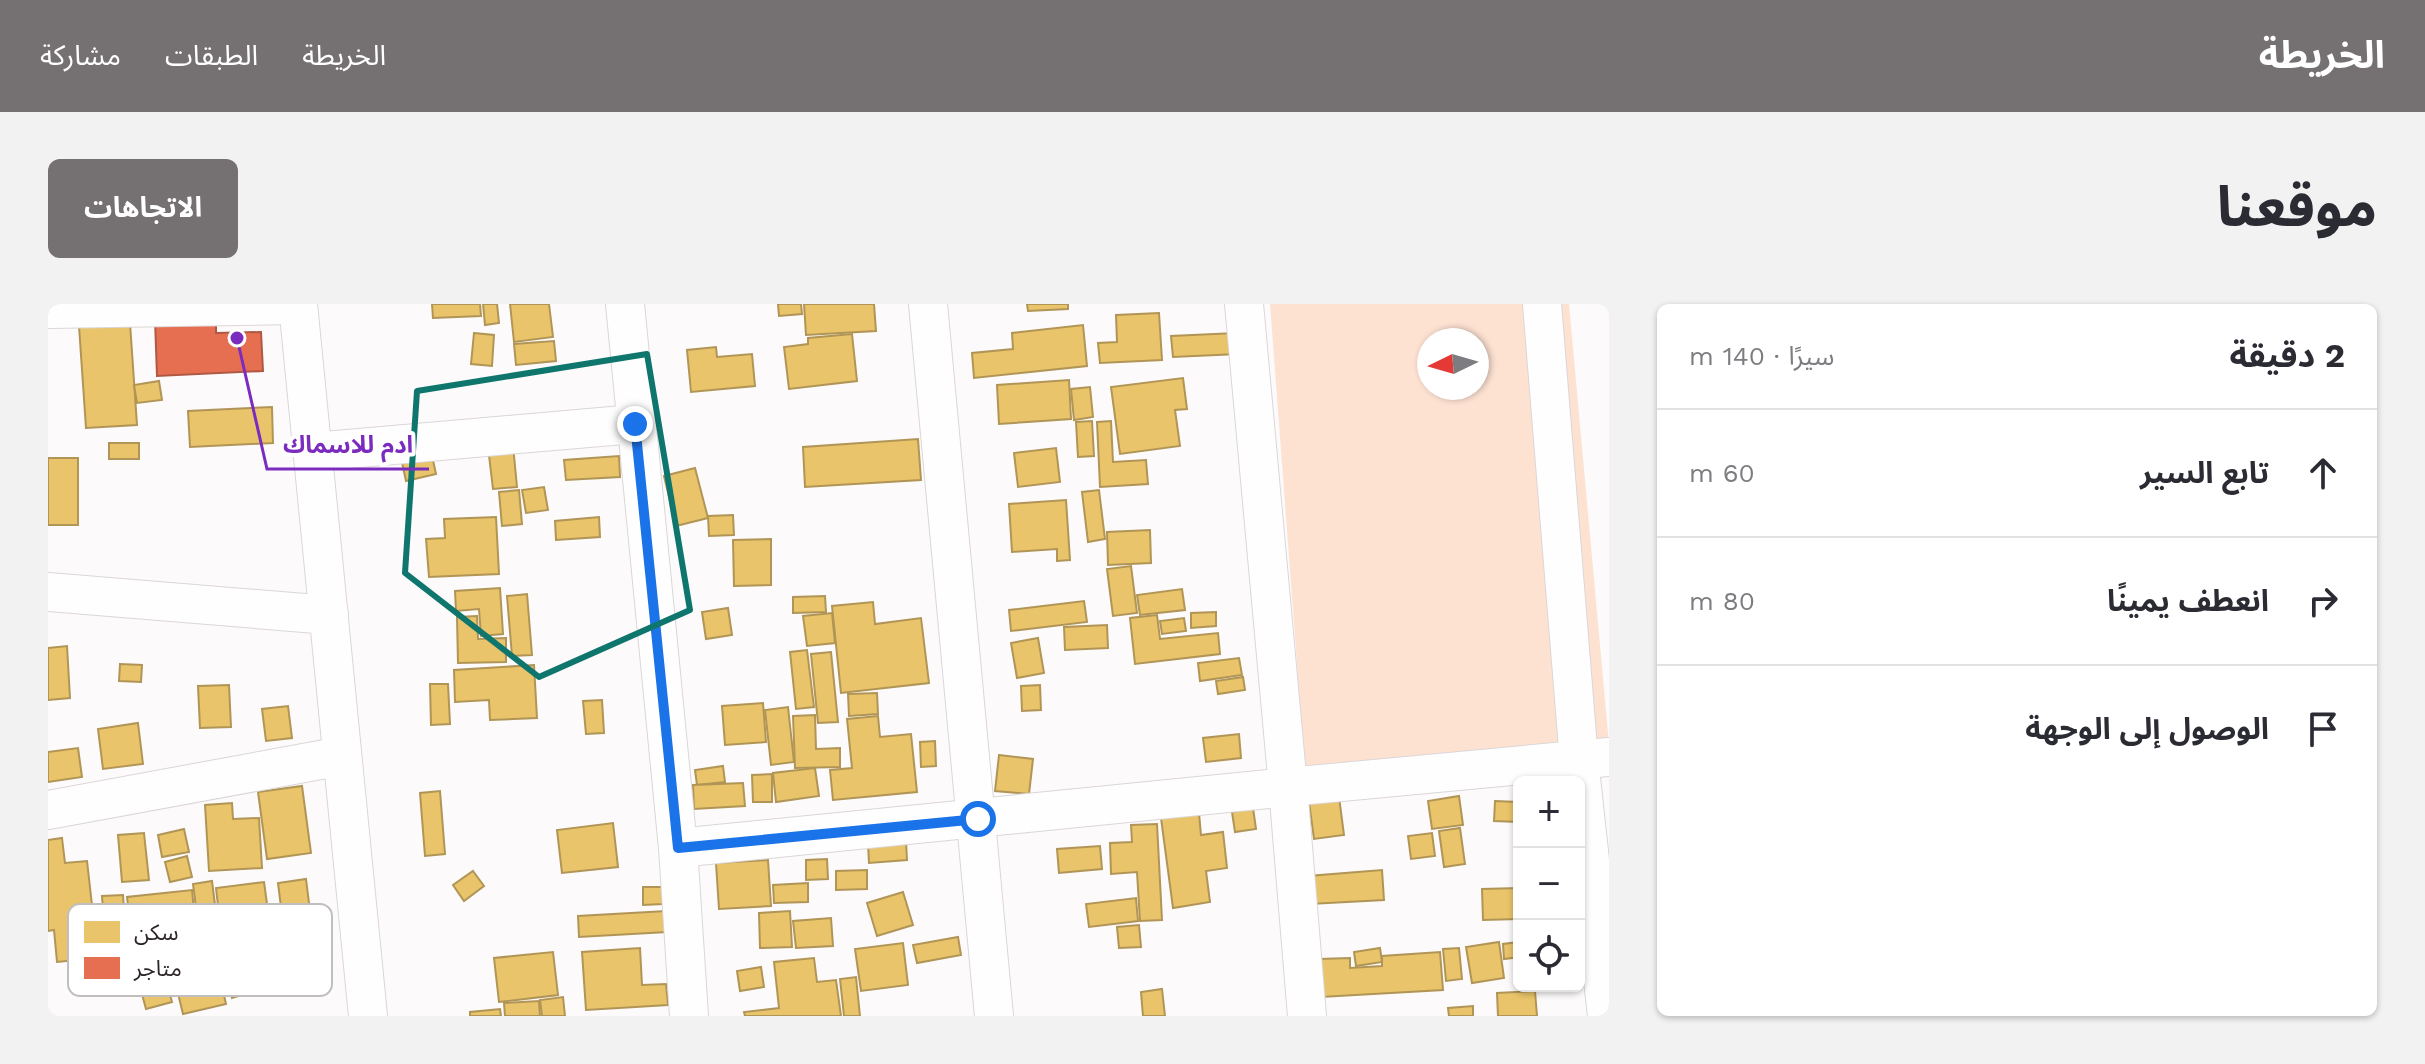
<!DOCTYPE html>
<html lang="ar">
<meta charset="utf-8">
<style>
body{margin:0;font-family:"Work Sans","Noto Sans Arabic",sans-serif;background:#f2f2f3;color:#2b2b33;direction:rtl}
.controls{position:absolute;right:24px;bottom:24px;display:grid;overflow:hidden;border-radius:12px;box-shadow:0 2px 6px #0004}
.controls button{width:72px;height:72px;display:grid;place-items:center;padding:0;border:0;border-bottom:2px solid #e1e1e2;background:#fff;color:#2b2b33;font:40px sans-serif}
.compass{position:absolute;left:1369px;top:24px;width:72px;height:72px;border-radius:50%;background:#fff;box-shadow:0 2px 6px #0004;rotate:265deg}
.stop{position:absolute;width:24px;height:24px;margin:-18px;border:6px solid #1a73e8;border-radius:50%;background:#fff}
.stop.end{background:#1a73e8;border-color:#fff;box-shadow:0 2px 8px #0008}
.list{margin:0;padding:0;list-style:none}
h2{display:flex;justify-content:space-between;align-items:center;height:104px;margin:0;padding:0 32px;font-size:34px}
h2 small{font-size:26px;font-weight:400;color:#7c7c81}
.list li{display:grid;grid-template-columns:52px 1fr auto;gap:24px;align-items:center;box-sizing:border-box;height:128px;padding:0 32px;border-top:2px solid #e1e1e2}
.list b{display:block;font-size:30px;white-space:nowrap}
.list em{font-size:26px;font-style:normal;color:#7c7c81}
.icon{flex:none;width:44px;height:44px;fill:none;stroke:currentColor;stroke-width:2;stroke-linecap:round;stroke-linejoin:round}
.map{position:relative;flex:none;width:1561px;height:712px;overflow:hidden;direction:ltr;border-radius:12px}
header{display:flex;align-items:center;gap:48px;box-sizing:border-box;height:112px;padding:0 40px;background:#757072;color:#fff}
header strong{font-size:38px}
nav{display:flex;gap:44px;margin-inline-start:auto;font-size:28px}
.intro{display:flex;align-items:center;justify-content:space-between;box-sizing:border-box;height:192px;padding:0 48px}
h1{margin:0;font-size:56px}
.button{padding:20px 36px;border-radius:12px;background:#757072;color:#fff;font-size:28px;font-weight:700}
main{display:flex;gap:48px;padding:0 48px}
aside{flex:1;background:#fff;border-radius:12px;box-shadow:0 2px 6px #0004}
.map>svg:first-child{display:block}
.green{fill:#fde2d2;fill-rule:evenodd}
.homes{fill:#e9c46a;stroke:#b19556;stroke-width:2}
.shops{fill:#e76f51;stroke:#af5945;stroke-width:2}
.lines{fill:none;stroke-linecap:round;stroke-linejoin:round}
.street-casing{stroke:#dbd6d7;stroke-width:40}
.street{stroke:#fffefe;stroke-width:38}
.route{stroke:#1a73e8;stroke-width:10}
.marked{fill:none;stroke:#0f766e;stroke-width:6;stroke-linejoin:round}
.key{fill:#fff;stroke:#c0bebe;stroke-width:2}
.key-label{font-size:22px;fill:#2d2628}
.leader{fill:none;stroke:#7b2cbf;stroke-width:3}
.callout-dot{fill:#7b2cbf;stroke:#fff;stroke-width:3}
.callout-label{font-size:24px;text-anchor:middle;font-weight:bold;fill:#7b2cbf;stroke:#fff;stroke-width:8;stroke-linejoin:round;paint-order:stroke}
</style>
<header>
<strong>الخريطة</strong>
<nav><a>الخريطة</a><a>الطبقات</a><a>مشاركة</a></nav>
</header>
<div class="intro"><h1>موقعنا</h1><a class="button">الاتجاهات</a></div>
<main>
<aside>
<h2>2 دقيقة<small>سيرًا · 140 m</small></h2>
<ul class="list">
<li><svg class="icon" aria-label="ahead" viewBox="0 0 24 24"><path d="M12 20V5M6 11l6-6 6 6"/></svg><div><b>تابع السير</b></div><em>60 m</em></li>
<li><svg class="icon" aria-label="right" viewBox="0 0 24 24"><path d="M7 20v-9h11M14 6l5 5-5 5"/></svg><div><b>انعطف يمينًا</b></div><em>80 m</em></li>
<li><svg class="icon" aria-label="arrive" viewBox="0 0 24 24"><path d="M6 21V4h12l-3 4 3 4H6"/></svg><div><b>الوصول إلى الوجهة</b></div></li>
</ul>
</aside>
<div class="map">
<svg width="1561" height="712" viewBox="0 0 1561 712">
<rect width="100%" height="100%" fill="#fcfafa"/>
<!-- green -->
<path class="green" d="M1222,0H1521L1561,440L1257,466ZM1381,36H1429V84H1381Z"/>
<!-- homes -->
<g class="homes">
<path d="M384,0H432L433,12L385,14Z"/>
<path d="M435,0H449L451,19L437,21Z"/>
<path d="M462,0H501L505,33L466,38Z"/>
<path d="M730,0H753L754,10L731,12Z"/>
<path d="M756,0H826L828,27L758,31Z"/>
<path d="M979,0H1020V5L980,7Z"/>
<path d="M1111,9L1114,56L1052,59L1050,39L1069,38L1068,11Z"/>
<path d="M82,19L89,121L38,124L31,22Z"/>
<path d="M1035,21L1039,62L926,74L924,49L965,45L964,29Z"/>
<path d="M426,29L446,31L444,62L423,60Z"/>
<path d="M1188,29L1190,50L1125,53L1123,32Z"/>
<path d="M804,30L809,77L741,85L736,43L760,40V34Z"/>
<path d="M506,37L508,57L468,61L466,40Z"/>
<path d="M668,43L669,53L704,50L707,82L643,88L639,46Z"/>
<path d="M1135,74L1139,105L1127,106L1132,142L1072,150L1063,83Z"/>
<path d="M1021,76L1023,115L951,120L949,81Z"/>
<path d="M111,77L114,96L89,99L86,81Z"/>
<path d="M1042,83L1045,113L1026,116L1023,85Z"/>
<path d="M224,103L225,139L142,143L140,107Z"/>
<path d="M1044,117L1046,152L1030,153L1028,118Z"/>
<path d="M1063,117L1065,158L1098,156L1100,180L1052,183L1049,118Z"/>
<path d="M380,133L388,170L358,177L350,140Z"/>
<path d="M870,135L873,176L757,183L755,143Z"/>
<rect x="61" y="139" width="30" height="16"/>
<path d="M465,141L469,183L445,185L440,143Z"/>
<path d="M1008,144L1012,178L970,183L966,149Z"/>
<path d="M571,152L572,173L518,176L516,156Z"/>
<rect x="0" y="154" width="30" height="67"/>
<path d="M647,164L660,214L628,222L616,172Z"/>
<path d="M496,183L500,206L478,209L474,186Z"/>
<path d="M471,186L474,220L454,222L451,188Z"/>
<path d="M1051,186L1057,235L1040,238L1034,188Z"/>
<path d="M1018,196L1022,256L1009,257V245L964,248L961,200Z"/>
<path d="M685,211L686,231L661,232L660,212Z"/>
<path d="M448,213L451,270L381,273L378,235L397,234L396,215Z"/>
<path d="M551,213L552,233L508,236L507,217Z"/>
<path d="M1102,226L1103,259L1060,261L1059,228Z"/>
<path d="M723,235V281L686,282L685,236Z"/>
<path d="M1083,262L1089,309L1065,312L1059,265Z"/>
<path d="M452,284L455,330L433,332L431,305L408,307L407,287Z"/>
<path d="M1134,285L1137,306L1092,311L1089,291Z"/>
<path d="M479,290L484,351L464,352L459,292Z"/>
<path d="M777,292L778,308L745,309V293Z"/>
<path d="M1036,297L1039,318L963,327L961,306Z"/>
<path d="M825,298L827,320L873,314L881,379L793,389L784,302Z"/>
<path d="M680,304L684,331L658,335L654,308Z"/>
<path d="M1168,308V322L1143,324V309Z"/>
<path d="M784,309L787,339L759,342L755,312Z"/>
<path d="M1109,311L1112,335L1170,329L1172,350L1087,360L1082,314Z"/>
<path d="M429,312L430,335L458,334V358L410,359L409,313Z"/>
<path d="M1136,314L1138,327L1114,330L1112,317Z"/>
<path d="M1059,321L1060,344L1017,346L1016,323Z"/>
<path d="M990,334L996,369L969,374L963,339Z"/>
<path d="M19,342L22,394L0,396V344Z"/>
<path d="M759,346L766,403L748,405L742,348Z"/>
<path d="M783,348L790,418L770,419L763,350Z"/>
<path d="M1191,354L1194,371L1152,377L1150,359Z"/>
<path d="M72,360L94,361L93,378L71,377Z"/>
<path d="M486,361L489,414L442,416L441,396L407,398L406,366Z"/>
<path d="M1195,373L1197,386L1170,390L1168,377Z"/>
<path d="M382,380H400L402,420L383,421Z"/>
<path d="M181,381L183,423L152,424L150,382Z"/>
<path d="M992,381L993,406L974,407L973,382Z"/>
<path d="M829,389L830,410L801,412L800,390Z"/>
<path d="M554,396L556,429L538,430L535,397Z"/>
<path d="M715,399L718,438L677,441L674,402Z"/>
<path d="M240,402L244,434L218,437L214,405Z"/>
<path d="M740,403L746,458L723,461L717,406Z"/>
<path d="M767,411L768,445L792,444V463L747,464L745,412Z"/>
<path d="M830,412L832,433L863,430L869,488L785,496L782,466L804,464L799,415Z"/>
<path d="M90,419L95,460L55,465L50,425Z"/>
<path d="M1191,430L1193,454L1158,458L1155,434Z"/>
<path d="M887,437L888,462L873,463L872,438Z"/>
<path d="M30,444L34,473L0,478V448Z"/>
<path d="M951,451L985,455L981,490L947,487Z"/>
<path d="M675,462L677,478L649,481L647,466Z"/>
<path d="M767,464L771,492L728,498L725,469Z"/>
<path d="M724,470V498H705L704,471Z"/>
<path d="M695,479L697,502L646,505L645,481Z"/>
<path d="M254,482L263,549L219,555L210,488Z"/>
<path d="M392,487L397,550L377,552L372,489Z"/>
<path d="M1411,492L1415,521L1384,525L1380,497Z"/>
<path d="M1291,493L1296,531L1266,535L1261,498Z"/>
<path d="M1447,497L1470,498V518L1446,517Z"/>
<path d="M184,499L185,515L211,514L214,564L161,567L157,501Z"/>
<path d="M1205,504L1208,525L1187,528L1184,508Z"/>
<path d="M1151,509L1153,531L1175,528L1179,564L1158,567L1162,598L1125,604L1113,514Z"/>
<path d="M565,519L570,563L514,569L509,526Z"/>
<path d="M1109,520L1114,616L1092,617L1089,568L1063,570L1062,539L1084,538L1083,521Z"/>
<path d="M1412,524L1417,560L1396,563L1391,527Z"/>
<path d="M136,525L141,548L114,553L110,531Z"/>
<path d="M96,529L101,576L74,578L70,531Z"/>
<path d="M1384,529L1387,552L1363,555L1360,532Z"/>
<path d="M14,534L17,559L39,557L50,654L9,658L6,626L0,627V536Z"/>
<path d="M858,537L859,556L821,559L820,540Z"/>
<path d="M1052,542L1054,565L1011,569L1009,545Z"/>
<path d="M139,552L144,573L122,578L117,558Z"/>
<path d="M779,555L780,575L758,576V556Z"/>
<path d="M720,556L723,602L671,605L668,559Z"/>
<path d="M819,566V585L788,586V567Z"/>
<path d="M1334,566L1336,596L1262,600L1260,572Z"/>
<path d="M425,567L436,582L416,597L405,581Z"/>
<path d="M258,575L263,615L235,619L230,579Z"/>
<path d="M164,577L171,632L152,634L145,580Z"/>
<path d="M216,578L222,622L173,628L168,584Z"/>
<path d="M760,579V598L726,599L725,581Z"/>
<path d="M595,583H614L615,600L595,601Z"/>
<path d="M1471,584V615L1435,616L1434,585Z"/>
<path d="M144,586L149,638L85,645L79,593Z"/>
<path d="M855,588L865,621L829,632L819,599Z"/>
<path d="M75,591L79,650L58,651L54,592Z"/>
<path d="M1088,594L1090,617L1041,623L1038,600Z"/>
<path d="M618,607L619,628L531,633L530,612Z"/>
<path d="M742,607L744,643L712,644L711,609Z"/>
<path d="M783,614L785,642L748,644L745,617Z"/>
<path d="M1091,621L1093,643L1071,644L1069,623Z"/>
<path d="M225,626L240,677L184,694L169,643Z"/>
<path d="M910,633L913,651L869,659L865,641Z"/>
<path d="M1451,638L1456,674L1424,679L1418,643Z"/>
<path d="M1471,638V653L1456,655L1455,640Z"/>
<path d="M855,639L860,681L813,687L807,645Z"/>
<path d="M165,643L178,700L135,710L121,652Z"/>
<path d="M592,644L594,681L618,680L620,701L538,706L534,648Z"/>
<path d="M1332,644L1334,658L1308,662L1306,648Z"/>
<path d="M1411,644L1414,675L1398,677L1395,645Z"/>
<path d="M505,648L510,691L451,698L446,654Z"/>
<path d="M1392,648L1395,686L1273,693L1271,655L1302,654V664L1334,662V652Z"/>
<path d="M766,654L769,678L788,676L793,712H697L696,708L731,704L726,658Z"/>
<path d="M114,661L124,698L98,705L88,668Z"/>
<path d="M713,663L716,683L692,687L689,667Z"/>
<path d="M808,673L812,712H796L792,675Z"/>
<path d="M1114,685L1117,712H1095L1093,688Z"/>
<path d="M1487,687L1489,712H1450L1449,689Z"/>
<path d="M515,693L517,712H494L492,696Z"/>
<path d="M491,697L492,712H457L456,699Z"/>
<path d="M1425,702V712H1401L1400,704Z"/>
<path d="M452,705L453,712H422V708Z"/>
</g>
<!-- shops -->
<path class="shops" d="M168,14V29L213,28L215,67L109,72L107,16Z"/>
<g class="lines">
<defs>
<g id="street">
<path d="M250,0L320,712"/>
<path d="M577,0L630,544L641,712"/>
<path d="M880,0L946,712"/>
<path d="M1196,0L1240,483L1561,453"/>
<path d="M1494,0L1531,456L1559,712"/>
<path d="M0,5L250,1"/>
<path d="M265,148L587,120"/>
<path d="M0,288L281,311"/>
<path d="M0,506L294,452"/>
<path d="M630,544L1240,483L1259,712"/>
</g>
</defs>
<!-- street casing -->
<use href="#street" class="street-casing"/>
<!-- street -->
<use href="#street" class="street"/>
</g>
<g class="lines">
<!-- route -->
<path class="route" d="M587,120L630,544L930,515"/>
</g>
<!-- marked area -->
<path class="marked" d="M599,50L642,306L491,373L357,269L369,87Z"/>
<!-- legend -->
<rect x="20" y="600" width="264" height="92" rx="12" class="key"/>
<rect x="36" y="617" width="36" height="22" fill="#e9c46a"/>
<rect x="36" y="653" width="36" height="22" fill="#e76f51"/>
<g class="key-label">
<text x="86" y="636">سكن</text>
<text x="86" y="672">متاجر</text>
</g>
<!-- callouts -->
<path class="leader" d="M189 34L219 165H381"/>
<circle class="callout-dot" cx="189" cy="34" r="8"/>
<g class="callout-label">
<text x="300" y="149">ادم للاسماك</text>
</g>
</svg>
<div class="controls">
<button>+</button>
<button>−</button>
<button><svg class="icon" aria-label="locate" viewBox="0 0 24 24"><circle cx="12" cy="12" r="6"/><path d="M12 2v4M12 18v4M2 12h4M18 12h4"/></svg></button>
</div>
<svg class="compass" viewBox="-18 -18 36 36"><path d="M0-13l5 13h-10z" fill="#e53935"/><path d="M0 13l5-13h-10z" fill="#7c7c81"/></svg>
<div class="stop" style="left:930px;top:515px"></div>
<div class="stop end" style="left:587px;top:120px"></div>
</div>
</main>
